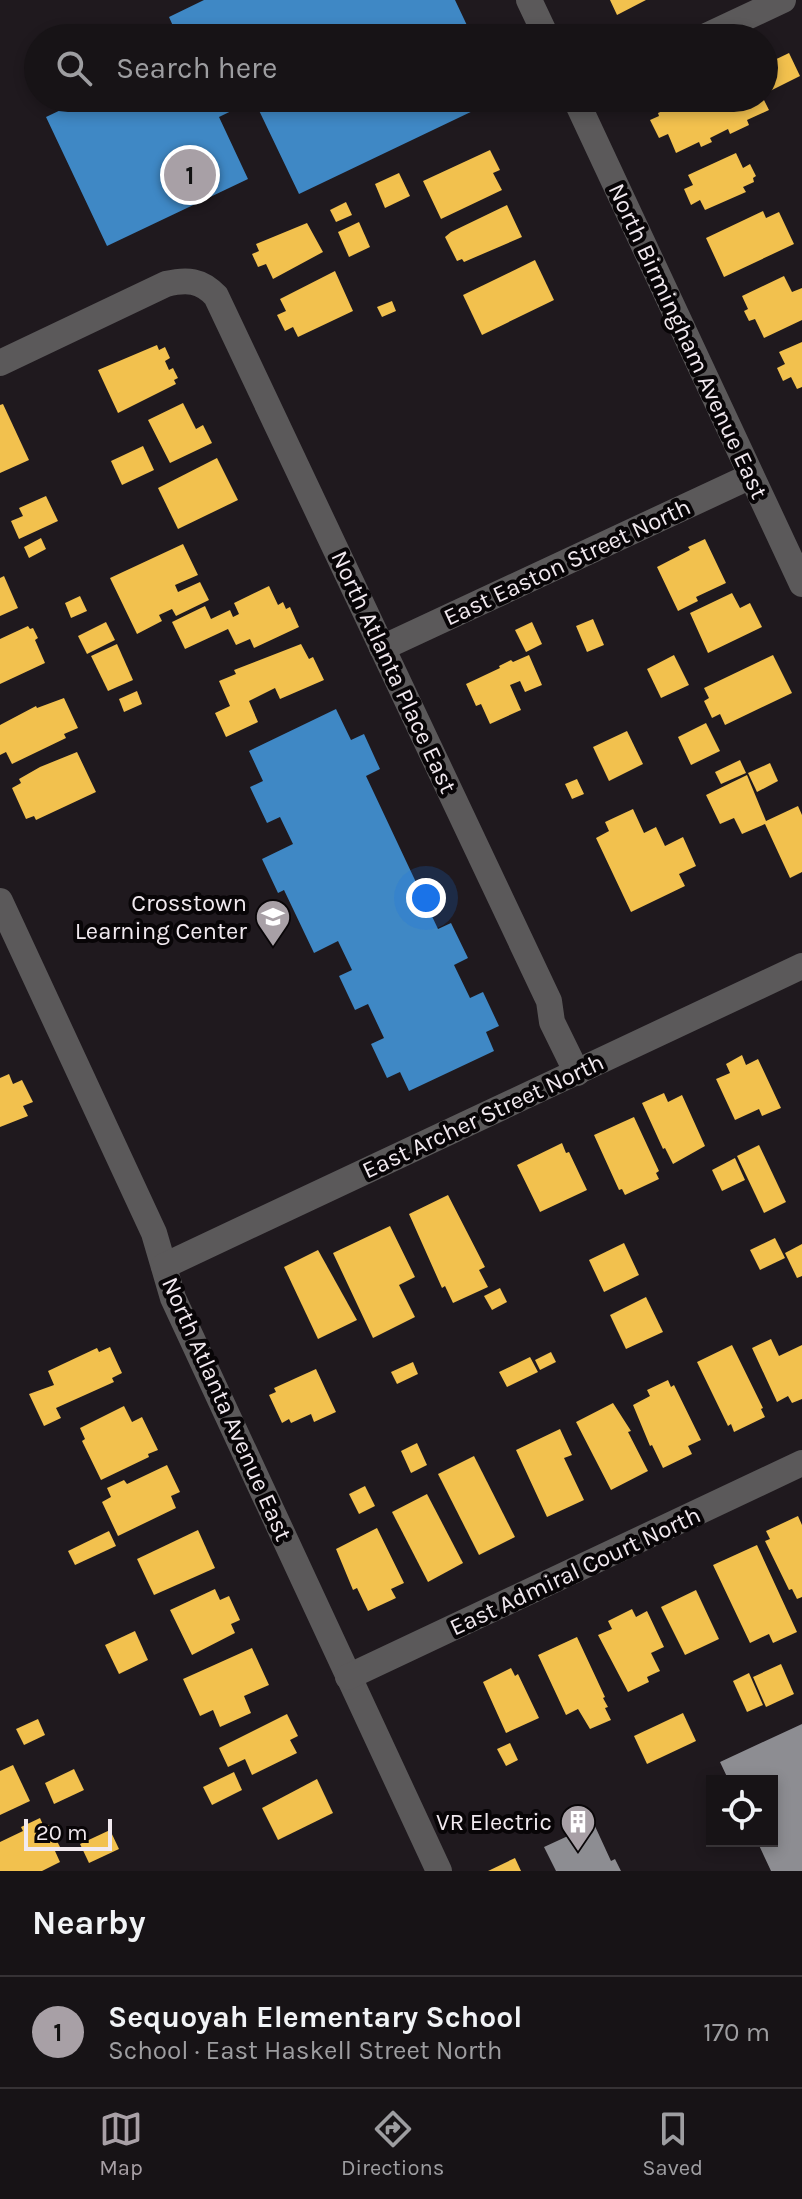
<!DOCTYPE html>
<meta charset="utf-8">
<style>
body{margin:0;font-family:Karla,sans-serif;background:#242023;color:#f1f3f6}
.controls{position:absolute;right:24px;bottom:24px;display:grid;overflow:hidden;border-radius:0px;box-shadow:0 4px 12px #0003}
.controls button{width:72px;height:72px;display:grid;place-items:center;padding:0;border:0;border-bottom:2px solid #363235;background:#171316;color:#f1f3f6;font:40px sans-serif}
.scale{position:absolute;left:24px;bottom:20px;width:88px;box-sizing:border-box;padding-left:8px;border:4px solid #f1e9ef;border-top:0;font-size:22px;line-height:28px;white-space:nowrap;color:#f1e9ef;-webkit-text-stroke:6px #080507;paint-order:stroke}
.you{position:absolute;left:426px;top:898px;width:28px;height:28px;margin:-20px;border:6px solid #fff;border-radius:50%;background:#1a73e8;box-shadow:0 0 0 12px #1a73e833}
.badge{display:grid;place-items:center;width:52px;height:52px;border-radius:50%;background:#a8a0a6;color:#111;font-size:26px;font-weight:700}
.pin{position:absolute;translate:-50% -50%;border:4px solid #fff;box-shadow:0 2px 8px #0006}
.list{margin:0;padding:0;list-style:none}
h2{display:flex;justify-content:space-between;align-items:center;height:104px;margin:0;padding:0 32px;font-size:34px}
h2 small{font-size:26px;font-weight:400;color:#9e9ea1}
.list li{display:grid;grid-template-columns:52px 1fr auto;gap:24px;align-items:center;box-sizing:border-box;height:112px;padding:0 32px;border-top:2px solid #363235}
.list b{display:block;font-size:30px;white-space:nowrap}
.list p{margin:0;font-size:26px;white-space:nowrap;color:#9e9ea1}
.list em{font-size:26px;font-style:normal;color:#9e9ea1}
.icon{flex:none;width:44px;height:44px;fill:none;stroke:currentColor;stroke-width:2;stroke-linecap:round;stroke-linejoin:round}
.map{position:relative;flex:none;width:802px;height:1871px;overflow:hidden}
.search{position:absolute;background:#171316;box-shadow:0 4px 12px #0003;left:24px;right:24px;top:24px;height:88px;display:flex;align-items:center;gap:20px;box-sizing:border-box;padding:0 28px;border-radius:44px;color:#9e9ea1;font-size:30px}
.sheet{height:216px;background:#171316}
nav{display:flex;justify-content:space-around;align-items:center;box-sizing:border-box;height:112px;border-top:2px solid #363235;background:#171316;font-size:22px;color:#9e9ea1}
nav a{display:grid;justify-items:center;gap:4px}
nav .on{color:#a8a0a6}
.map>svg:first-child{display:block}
.homes{fill:#f2c14e}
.schools{fill:#3f88c5}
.industry{fill:#8d8d92}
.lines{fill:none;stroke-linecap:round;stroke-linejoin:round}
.minor{stroke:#5b595a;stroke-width:26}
.labels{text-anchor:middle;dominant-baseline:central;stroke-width:8;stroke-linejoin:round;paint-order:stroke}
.street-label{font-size:24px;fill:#f1e9ef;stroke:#080507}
.poi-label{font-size:24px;fill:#f1e9ef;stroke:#080507;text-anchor:end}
</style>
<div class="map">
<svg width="802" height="1871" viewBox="0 0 802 1871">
<rect width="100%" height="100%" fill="#1f191e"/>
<!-- homes -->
<g class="homes">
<path d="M610,0H646L617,15Z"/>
<path d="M789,53L800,76L766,93L764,65Z"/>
<path d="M691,98H763L769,110L747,120L749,125L730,134L728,129L710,138L712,142L701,147L699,142L676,153L668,134L659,138L650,120L659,116L658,113Z"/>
<path d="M490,150L500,170L493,173L502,190L441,219L423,181Z"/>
<path d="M736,153L743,168L750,164L756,176L753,178L754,182L743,187L746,192L705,210L700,200L691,205L684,189L693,185L688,175Z"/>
<path d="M399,173L410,196L385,208L375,184Z"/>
<path d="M346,202L352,215L336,222L330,210Z"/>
<path d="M507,205L522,237L464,262L462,259L457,261L445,237L451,232Z"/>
<path d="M763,211L766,218L779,212L794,244L724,277L706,238Z"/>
<path d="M359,222L370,247L349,257L338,232Z"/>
<path d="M307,223L323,252L273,279L266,264L258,267L252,254L259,251L256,244Z"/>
<path d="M535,260L554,300L482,335L463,295Z"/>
<path d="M335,271L353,311L298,337L293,327L285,331L277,315L286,311L280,299Z"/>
<path d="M784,276L792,292L802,288V320L764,338L755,319L749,321L744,311L748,309L742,296Z"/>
<path d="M392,301L396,311L382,317L377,307Z"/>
<path d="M802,342V387L797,389L791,377L783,381L777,368L785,364L779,352Z"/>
<path d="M157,345L159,350L165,347L170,358L165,361L169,370L173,368L178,378L174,380L176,384L118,413L98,370Z"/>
<path d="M183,403L196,429L203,425L212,443L170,463L148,420Z"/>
<path d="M3,404L29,460L0,473V405Z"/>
<path d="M143,446L154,470L122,485L111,461Z"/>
<path d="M217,458L238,500L178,529L158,488Z"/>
<path d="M46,496L58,521L19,539L11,521L23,516L19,508Z"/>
<path d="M41,538L46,549L29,558L24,547Z"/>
<path d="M705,539L726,583L696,597L698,601L678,611L657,567L690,550L688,547Z"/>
<path d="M183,544L198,575L175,585L178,592L200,582L209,600L176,616L172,609L159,615L162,621L137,634L110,578Z"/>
<path d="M4,576L18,608L0,616V578Z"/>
<path d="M269,586L278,605L283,602L286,609L290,607L299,627L254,648L250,639L236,645L228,629L185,649L172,622L205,606L211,619L230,610L233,617L239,614L234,603Z"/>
<path d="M732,593L740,608L750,603L762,627L708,653L690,613Z"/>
<path d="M80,596L87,611L71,618L65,603Z"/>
<path d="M593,619L604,645L587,652L576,626Z"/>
<path d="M106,622L115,640L87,654L78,636Z"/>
<path d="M532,622L542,644L526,652L515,630Z"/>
<path d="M28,626L30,629L33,628L38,638L35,640L45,663L0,684V639Z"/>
<path d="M117,644L133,680L108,691L91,656Z"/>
<path d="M301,644L309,659L313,657L324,680L280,699L275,688L249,701L258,722L226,737L215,713L230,706L219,681L236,674L234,670Z"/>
<path d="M529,655L542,685L525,692L520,681L510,685L521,710L490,724L481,704L476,706L466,684L500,668L499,666L511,660L513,662Z"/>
<path d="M674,655L689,685L661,698L647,669Z"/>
<path d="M773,655L792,693L725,725L720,714L712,718L704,701L709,698L704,688Z"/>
<path d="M137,691L142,704L124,712L119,699Z"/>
<path d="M64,698L78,728L64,734L66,738L12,764L6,752L0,755V725L36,706L37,708Z"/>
<path d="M706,723L720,751L691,765L678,737Z"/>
<path d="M627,731L643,764L609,781L593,747Z"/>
<path d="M77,752L96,792L36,820L34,816L26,819L12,788L21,783L19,779L40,767Z"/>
<path d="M740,760L746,773L721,784L715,772Z"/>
<path d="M770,763L778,781L757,792L748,773Z"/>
<path d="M747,775L766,821L798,806L802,815V872L790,878L765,824L742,834L734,818L720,824L706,795Z"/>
<path d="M577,779L584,794L572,799L565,784Z"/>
<path d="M633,809L644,833L656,827L665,846L683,837L696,866L679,874L685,886L631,912L596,838L609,831L605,822Z"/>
<path d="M742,1055L746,1065L758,1059L781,1108L762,1116L759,1109L735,1120L716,1079L730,1073L726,1064Z"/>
<path d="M9,1074L13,1084L22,1080L33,1102L23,1106L28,1116L0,1127V1078Z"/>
<path d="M664,1093L668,1102L682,1095L705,1146L673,1164L665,1148L663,1149L642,1103Z"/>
<path d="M634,1117L659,1171L656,1173L659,1179L625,1195L622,1189L619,1190L594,1135Z"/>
<path d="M562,1143L566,1153L569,1152L587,1190L540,1212L517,1165Z"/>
<path d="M759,1145L786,1202L764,1213L737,1156Z"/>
<path d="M735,1158L745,1180L722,1191L712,1170Z"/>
<path d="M448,1195L485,1267L479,1270L488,1287L453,1303L445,1286L442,1288L409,1214Z"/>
<path d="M390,1226L415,1277L399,1285L415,1317L373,1338L333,1253Z"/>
<path d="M775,1238L785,1258L760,1270L750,1250Z"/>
<path d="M624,1243L639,1275L604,1292L589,1260Z"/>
<path d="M802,1244V1276L797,1278L785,1253Z"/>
<path d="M318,1250L357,1320L318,1339L284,1267Z"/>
<path d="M500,1288L507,1302L492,1310L484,1296Z"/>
<path d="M646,1297L663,1332L626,1349L610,1315Z"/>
<path d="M771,1339L779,1356L802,1345V1399L792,1403L788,1396L777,1402L752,1348Z"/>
<path d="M732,1345L763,1408L761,1409L765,1417L734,1432L731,1424L728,1426L697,1362Z"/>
<path d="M110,1347L122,1373L112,1378L114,1382L56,1408L61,1418L44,1426L29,1394L54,1385L48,1371L97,1348L99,1352Z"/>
<path d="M551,1352L556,1362L540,1370L535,1360Z"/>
<path d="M530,1357L538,1372L507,1387L499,1372Z"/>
<path d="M413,1362L418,1374L397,1384L391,1372Z"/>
<path d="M316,1369L336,1412L314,1422L311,1414L291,1423L289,1419L282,1423L269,1395L276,1392L274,1388Z"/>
<path d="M668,1380L671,1387L674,1385L701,1440L688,1446L692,1454L663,1468L652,1445L650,1446L633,1405L650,1396L647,1390Z"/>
<path d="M613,1403L631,1431L628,1432L648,1471L611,1490L576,1422Z"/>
<path d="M124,1406L132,1422L142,1417L158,1450L148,1454L149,1457L101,1480L82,1441L85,1439L80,1428Z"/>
<path d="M560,1429L572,1455L564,1458L584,1500L547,1517L516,1450Z"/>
<path d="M417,1443L427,1465L411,1473L401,1451Z"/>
<path d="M474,1456L515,1537L479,1555L438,1474Z"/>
<path d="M167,1465L180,1492L171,1496L176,1508L118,1536L102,1502L111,1497L107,1488L124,1480L127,1484Z"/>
<path d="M365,1486L375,1506L359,1514L349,1494Z"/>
<path d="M427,1494L463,1563L428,1582L392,1512Z"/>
<path d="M798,1516L802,1525V1597L797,1599L792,1589L789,1590L765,1541L770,1539L766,1531Z"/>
<path d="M377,1528L404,1583L391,1589L396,1598L368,1611L357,1588L353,1590L336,1549Z"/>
<path d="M198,1530L215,1568L154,1595L137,1559Z"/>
<path d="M109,1531L116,1546L75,1565L68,1551Z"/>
<path d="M757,1545L797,1632L773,1643L769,1634L750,1643L713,1565Z"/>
<path d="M215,1589L220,1600L229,1596L240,1620L231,1624L235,1633L192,1655L170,1610Z"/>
<path d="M696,1590L719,1639L685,1655L661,1607Z"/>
<path d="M632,1609L636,1617L647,1611L664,1647L651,1653L660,1671L647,1677L649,1682L628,1692L598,1635L612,1629L608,1621Z"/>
<path d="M135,1631L148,1660L119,1674L105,1645Z"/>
<path d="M577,1637L605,1697L603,1698L608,1707L605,1708L611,1720L590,1729L578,1709L566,1715L538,1655Z"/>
<path d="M252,1648L269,1685L244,1696L251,1713L220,1727L213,1710L200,1716L183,1679Z"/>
<path d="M781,1664L794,1694L766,1707L753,1677Z"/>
<path d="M511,1668L515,1676L518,1674L539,1718L506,1733L483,1682Z"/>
<path d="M749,1673L763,1705L747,1712L733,1681Z"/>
<path d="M683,1713L696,1741L647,1764L634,1736Z"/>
<path d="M287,1714L298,1736L290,1740L297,1753L252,1775L245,1759L228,1767L219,1748Z"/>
<path d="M38,1719L45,1735L24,1745L16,1729Z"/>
<path d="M510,1743L518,1760L506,1766L497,1749Z"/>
<path d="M13,1765L30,1801L0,1815V1771Z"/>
<path d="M74,1769L84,1790L54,1804L45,1783Z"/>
<path d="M234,1772L242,1790L212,1805L203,1787Z"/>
<path d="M317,1779L333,1813L278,1840L262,1808Z"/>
<path d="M40,1818L44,1827L49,1825L61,1849L55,1851L60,1862L42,1871H0V1842L23,1831L21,1827Z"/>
<path d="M110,1830L119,1849L89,1863L80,1844Z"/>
<path d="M515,1858L521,1871H488Z"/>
</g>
<!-- schools -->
<g class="schools">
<path d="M204,0H455L473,38H147L173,26L169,17Z"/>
<path d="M86,98H500L299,194L254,100L219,117L248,179L107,246L46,117Z"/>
<path d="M336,709L351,740L364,734L380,769L366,776L438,929L451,923L468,958L454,965L470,998L483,992L499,1026L486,1032L494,1051L409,1091L400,1072L387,1078L371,1044L384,1038L368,1004L355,1010L339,976L352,970L338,941L314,953L284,890L278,893L262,859L293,844L280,817L267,823L250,787L263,781L249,751Z"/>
</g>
<!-- industry -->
<g class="industry">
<path d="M802,1724V1871H771L757,1841H772V1781H729L720,1762Z"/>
<path d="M594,1824L611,1861L615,1859L621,1871H556L544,1847Z"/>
</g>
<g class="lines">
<!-- minor -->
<g class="minor">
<path d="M529,0L547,38"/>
<path d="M702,38L783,0"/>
<path d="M575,98L802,584"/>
<path d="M0,363L166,284C187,279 201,280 216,296L549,1001L552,1022L577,1073"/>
<path d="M382,648L751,476"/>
<path d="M0,901L154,1233L173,1298L439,1871"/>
<path d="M164,1266L802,966"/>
<path d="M348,1677L802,1463"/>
</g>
</g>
<!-- icons -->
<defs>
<symbol id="school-pin" viewBox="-11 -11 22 30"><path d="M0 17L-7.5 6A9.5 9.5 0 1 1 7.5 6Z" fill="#a8a0a6" stroke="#080507"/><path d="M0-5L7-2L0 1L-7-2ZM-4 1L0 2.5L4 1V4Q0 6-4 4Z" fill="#fff"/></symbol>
<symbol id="building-pin" viewBox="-11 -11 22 30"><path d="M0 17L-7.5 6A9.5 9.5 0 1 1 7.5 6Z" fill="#a8a0a6" stroke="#080507"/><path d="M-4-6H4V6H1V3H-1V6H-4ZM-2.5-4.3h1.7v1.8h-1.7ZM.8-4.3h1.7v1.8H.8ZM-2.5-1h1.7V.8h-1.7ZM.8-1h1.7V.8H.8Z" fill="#fff"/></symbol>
</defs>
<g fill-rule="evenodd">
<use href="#school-pin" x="253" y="897" width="40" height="54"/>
<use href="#building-pin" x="558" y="1802" width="40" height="54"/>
</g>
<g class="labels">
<!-- street labels -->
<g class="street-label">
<text transform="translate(688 341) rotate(65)">North Birmingham Avenue East</text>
<text transform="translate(567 562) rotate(-25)">East Easton Street North</text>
<text transform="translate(394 672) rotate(65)">North Atlanta Place East</text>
<text transform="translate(483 1116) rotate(-25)">East Archer Street North</text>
<text transform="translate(227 1409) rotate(66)">North Atlanta Avenue East</text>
<text transform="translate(575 1571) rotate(-25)">East Admiral Court North</text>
</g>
<!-- poi labels -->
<g class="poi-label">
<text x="247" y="903">Crosstown<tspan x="247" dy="28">Learning Center</tspan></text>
<text x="552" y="1822">VR Electric</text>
</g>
</g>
</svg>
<div class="controls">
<button><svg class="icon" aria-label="locate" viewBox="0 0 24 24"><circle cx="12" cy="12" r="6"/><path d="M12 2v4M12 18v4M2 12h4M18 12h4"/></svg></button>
</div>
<div class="scale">20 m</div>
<div class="you"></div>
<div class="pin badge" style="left:190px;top:175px">1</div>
<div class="search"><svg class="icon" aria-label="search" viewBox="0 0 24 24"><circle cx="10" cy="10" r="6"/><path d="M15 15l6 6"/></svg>Search here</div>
</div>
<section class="sheet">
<h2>Nearby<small></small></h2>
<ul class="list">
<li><span class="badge">1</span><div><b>Sequoyah Elementary School</b><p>School · East Haskell Street North</p></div><em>170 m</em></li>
</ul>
</section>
<nav>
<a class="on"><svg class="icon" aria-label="map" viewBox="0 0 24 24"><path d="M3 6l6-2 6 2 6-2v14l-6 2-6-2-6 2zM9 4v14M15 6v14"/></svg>Map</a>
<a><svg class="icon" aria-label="directions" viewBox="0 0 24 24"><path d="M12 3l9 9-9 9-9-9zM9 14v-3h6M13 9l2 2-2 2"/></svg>Directions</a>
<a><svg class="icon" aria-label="saved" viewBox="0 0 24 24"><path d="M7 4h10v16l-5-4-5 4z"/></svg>Saved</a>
</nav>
